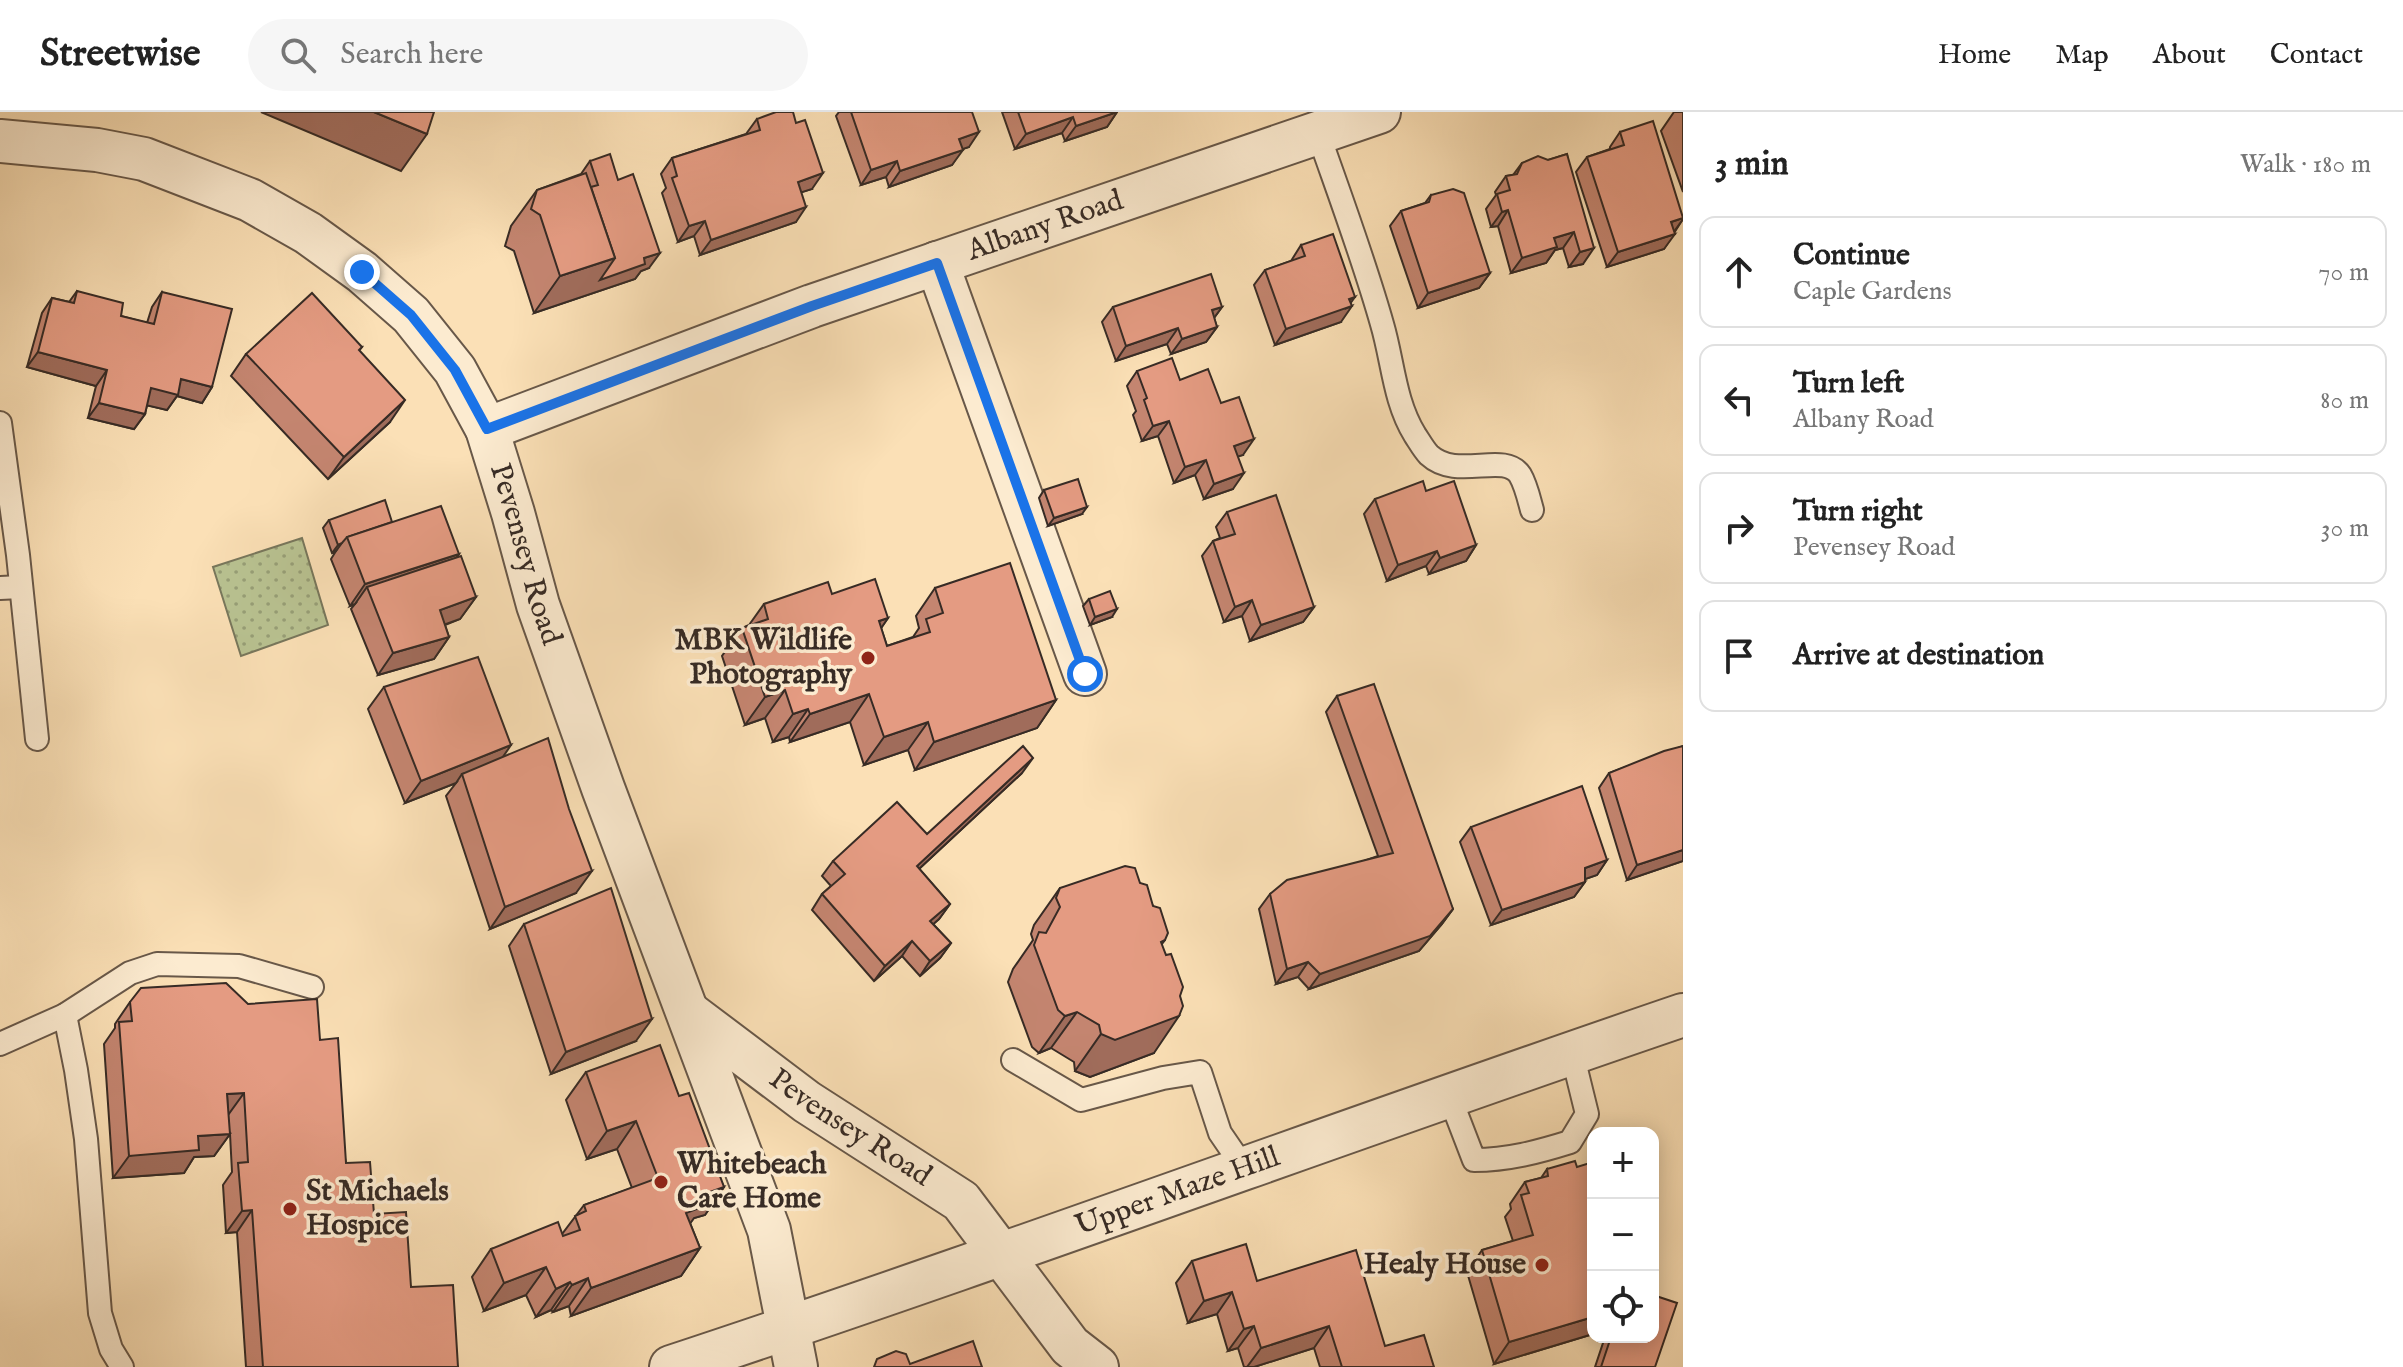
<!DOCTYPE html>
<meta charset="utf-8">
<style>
body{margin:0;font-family:"IM FELL English",serif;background:#f6f6f6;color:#222}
.controls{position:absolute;right:24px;bottom:24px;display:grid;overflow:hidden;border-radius:16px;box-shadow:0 4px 20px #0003}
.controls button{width:72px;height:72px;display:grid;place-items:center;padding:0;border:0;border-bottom:2px solid #e0e0e0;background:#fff;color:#222;font:40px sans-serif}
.stop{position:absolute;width:24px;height:24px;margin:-18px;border:6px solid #1a73e8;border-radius:50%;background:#fff}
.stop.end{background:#1a73e8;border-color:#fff;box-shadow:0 2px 8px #0008}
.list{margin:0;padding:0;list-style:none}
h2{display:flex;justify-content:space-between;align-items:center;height:104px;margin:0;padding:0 32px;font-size:34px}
h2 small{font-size:26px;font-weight:400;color:#767676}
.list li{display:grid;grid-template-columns:52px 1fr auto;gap:24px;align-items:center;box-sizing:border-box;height:112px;margin:0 16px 16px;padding:0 16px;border:2px solid #e0e0e0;border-radius:16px}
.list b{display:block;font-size:30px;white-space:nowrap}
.list p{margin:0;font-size:26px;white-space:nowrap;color:#767676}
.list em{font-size:26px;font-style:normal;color:#767676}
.icon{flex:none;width:44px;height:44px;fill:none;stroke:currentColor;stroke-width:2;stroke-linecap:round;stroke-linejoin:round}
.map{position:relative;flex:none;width:1683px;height:1255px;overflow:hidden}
header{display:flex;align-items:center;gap:48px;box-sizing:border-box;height:112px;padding:0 40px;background:#fff;border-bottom:2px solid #e0e0e0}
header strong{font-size:38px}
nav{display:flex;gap:44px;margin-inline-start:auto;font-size:28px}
.search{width:560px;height:72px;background:#f6f6f6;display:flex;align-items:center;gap:20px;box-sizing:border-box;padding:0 28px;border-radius:44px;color:#767676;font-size:30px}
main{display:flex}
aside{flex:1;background:#fff}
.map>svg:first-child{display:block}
.green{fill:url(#green-dots);stroke:#78775c;stroke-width:2}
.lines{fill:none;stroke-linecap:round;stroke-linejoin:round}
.service-casing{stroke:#685849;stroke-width:26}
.minor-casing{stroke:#685849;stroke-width:46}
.service{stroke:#fcebd0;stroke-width:22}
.minor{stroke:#fcebd0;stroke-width:42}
.wall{fill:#c48570;stroke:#372b25;stroke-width:2}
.shaded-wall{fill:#a06c5b;stroke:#372b25;stroke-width:2}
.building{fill:#e49b82;stroke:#372b25;stroke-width:2}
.route{stroke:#1a73e8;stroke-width:10}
.poi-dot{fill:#8f2418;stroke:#fcebd0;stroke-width:3}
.labels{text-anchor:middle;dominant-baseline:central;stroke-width:7;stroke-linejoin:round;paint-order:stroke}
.street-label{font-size:30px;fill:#372b25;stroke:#fcebd0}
.poi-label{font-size:30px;font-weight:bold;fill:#372b25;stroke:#fcebd0;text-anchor:end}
</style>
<header>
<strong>Streetwise</strong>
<div class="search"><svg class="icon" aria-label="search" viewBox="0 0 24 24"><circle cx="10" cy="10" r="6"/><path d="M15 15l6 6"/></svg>Search here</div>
<nav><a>Home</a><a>Map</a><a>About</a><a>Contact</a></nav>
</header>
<main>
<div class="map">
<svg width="1683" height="1255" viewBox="0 0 1683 1255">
<defs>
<pattern id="green-dots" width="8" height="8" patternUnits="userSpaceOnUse" patternTransform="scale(2)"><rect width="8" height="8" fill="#b9c392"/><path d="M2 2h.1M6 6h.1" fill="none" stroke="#979f77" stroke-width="1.8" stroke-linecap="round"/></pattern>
</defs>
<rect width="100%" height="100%" fill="#fbe0b6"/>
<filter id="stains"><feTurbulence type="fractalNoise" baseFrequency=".0025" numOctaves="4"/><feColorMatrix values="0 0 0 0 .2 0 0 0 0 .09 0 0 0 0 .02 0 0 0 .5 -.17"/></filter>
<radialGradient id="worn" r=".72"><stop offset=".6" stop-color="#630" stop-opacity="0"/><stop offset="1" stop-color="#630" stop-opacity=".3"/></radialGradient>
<!-- green -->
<path class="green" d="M302,426L328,513L241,544L213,455Z"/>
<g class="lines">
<defs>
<g id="service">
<path d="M1318,21C1340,84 1364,148 1382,212C1393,249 1394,289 1415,323C1419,329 1424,338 1429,343C1457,369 1504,339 1520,363C1526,373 1529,387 1532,398"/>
<path d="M0,311L18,443L37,627"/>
<path d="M0,476L21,475"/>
<path d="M65,903L76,958L86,1027L100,1201L111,1237L122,1255"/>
<path d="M0,932L65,903L130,861L157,852L239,854L312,875"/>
<path d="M1013,948L1081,988L1163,966L1200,960L1220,1021L1244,1056"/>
<path d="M1449,983L1474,1048C1508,1048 1538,1040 1570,1030L1587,1002L1572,941"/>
</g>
<g id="minor">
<path id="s1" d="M0,29L97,38L144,47L250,88L308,121L362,160L411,203L455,258L487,317L513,401L538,493L603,676L769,1118L796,1255"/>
<path d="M937,151L1085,562"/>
<path id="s2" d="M487,317L812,194L1379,0"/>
<path id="s3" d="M689,901L807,990L961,1089L1070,1234L1097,1255"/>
<path id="s4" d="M671,1255C1010,1143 1345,1018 1683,903"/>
</g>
</defs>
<!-- service casing -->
<use href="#service" class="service-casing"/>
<!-- minor casing -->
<use href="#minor" class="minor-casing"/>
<!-- service -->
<use href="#service" class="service"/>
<!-- minor -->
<use href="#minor" class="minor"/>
</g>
<!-- wall -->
<g class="wall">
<path d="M839,0H972L969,35L962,37L952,53L889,75L886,65L861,73L836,4Z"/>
<path d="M1002,0H1117L1107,15L1065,29L1062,21L1015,37Z"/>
<path d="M1674,0H1683V80L1661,19Z"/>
<path d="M757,7L812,77L801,80L796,110L700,143L694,124L678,130L662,81L666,76L661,62L672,46L746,22Z"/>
<path d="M1620,20L1683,107L1664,137L1607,155L1576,60L1587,45L1610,37V35Z"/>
<path d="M1567,42L1583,152L1569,155L1563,136L1555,138L1546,151L1511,161L1498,114L1491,115L1486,97L1496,83L1495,80L1506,64L1513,63L1522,51L1548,48Z"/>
<path d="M590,49L649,156L641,159L635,167L534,201L514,139L505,134L511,114L537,78L581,62Z"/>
<path d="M1431,83L1490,161L1479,176L1418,196L1390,114L1401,99L1425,91Z"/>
<path d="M1301,133L1341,210L1275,233L1254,173L1265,158L1291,149Z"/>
<path d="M77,179L121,204L147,211L152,195L162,180L212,275L202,291L177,284L167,298L147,293L145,302L134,317L88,306L96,274L27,255L42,201L52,186L69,190Z"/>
<path d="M1113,195H1222L1214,206L1217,215L1206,230L1171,242L1167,232L1116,249L1102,210Z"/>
<path d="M362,235L359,239L390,310L328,367L231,264L246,242Z"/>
<path d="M1137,259L1180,268L1221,291L1243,343L1238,344L1233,377L1204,387L1195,363L1174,371L1158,324L1142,329L1133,303L1136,299L1127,274Z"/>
<path d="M1044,378L1082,402L1048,414L1039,386Z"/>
<path d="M1426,379L1476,433L1466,449L1429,462L1426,454L1387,469L1364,402L1375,387Z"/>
<path d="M1227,400L1314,495L1303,510L1250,529L1242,504L1224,510L1202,444L1213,429L1220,426L1216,415Z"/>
<path d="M329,408L392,410L459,442L456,446L476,485L460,507L445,513L449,525L434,547L378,563L351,497L355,492L350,494L331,447L336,439L332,441L323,416Z"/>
<path d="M935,476L1056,588L1037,616L915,658L908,638L864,653L850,610L790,630L789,625L773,630L765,606L745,613L722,544L742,516L749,513L764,492L832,482L888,506L881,516L887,534L913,525L919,516L916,504Z"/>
<path d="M1089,487L1112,505L1090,513L1083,494Z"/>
<path d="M384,575L503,645L576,781L490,817L446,684L456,671L405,691L368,597Z"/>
<path d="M1337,584L1453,797L1442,812L1419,839L1309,877L1298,865L1276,872L1259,797L1270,782L1378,744L1326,600Z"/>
<path d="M1683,634V749L1627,768L1599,676L1609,661Z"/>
<path d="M1022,661L919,757L950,792L939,807L933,812L951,831L940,846L920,864L902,844L874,869L812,798L822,782L831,774L822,764L833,749L927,722Z"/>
<path d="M1471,715L1607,748L1597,763L1585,767V770L1574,785L1491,813L1460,730Z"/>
<path d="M1140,771L1153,794L1165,828L1162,832L1154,941L1090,965L1075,959L1074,950L1051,936L1039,941L1032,935L1008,870L1013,857L1033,828L1031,822L1034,813L1060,776Z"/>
<path d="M524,812L636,929L551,962L509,834Z"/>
<path d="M130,890L248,892L320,928L346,1051L411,1175L458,1255H246L237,1120L226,1121L223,1073L232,1060L230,1022L214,1044L194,1045L184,1061L113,1066L104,932L115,916V912Z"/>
<path d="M586,960L679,984L724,1075L705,1103L694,1106L690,1111L700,1136L681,1164L571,1204L569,1194L553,1200L551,1198L536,1205L526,1183L484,1199L472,1165L491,1137L562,1122L584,1093L632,1076L617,1037L587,1047L566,988Z"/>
<path d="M1547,1057L1593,1222L1494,1252L1467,1160L1482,1138L1513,1129L1505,1105L1511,1097L1510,1092L1525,1070L1541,1066Z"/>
<path d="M1192,1149L1257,1169L1385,1234L1434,1255H1320L1314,1236L1254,1255H1244L1238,1236L1228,1239L1217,1202L1188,1211L1176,1171Z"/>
<path d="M1605,1225H1653L1655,1255H1595Z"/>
</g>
<!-- shaded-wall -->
<g class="shaded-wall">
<path d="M261,0H374L427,22L401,59Z"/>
<path d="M1117,0L1107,15L1065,29L1076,14Z"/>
<path d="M1073,5L1062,21L1015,37L1026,22Z"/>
<path d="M979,20L969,35L948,42L959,27Z"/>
<path d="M963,38L952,53L889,75L900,59Z"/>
<path d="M897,49L886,65L861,73L871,58Z"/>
<path d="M823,61L812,77L787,85L798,70Z"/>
<path d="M806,95L796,110L700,143L711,128Z"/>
<path d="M1508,98L1498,114L1491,115L1502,100Z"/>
<path d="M1683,106V107L1673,121L1671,110Z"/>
<path d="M705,109L694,124L678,130L689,114Z"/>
<path d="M1574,120L1563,136L1555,138L1546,151L1511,161L1522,146L1554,126Z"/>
<path d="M1675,122L1664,137L1607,155L1618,140Z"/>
<path d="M1594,136L1583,152L1569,155L1580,140Z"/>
<path d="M660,141L649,156L641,159L635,167L534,201L560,164L615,146H644Z"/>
<path d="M1490,161L1479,176L1418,196L1428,181Z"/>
<path d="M1355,185L1347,196L1352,194L1341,210L1275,233L1286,217Z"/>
<path d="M1222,195L1211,210L1212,198Z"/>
<path d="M1217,215L1206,230L1171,242L1182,227Z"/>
<path d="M1178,216L1167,232L1116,249L1126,234Z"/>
<path d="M38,240L107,258L96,274L27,255Z"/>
<path d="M181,267L212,275L202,291L177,284L167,298L141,292L151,276Z"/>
<path d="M405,288L390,310L328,367L344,345Z"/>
<path d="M99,291L145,302L134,317L88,306Z"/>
<path d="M1169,309L1158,324L1142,329L1153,314Z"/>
<path d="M1254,327L1243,343L1224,349L1234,334Z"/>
<path d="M1206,348L1195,363L1174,371L1185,355Z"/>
<path d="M1244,361L1233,377L1204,387L1214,372Z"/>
<path d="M1087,395L1082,402L1048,414L1054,406Z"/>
<path d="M342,431L336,439L332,441L338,433Z"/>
<path d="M1476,433L1466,449L1429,462L1440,446Z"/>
<path d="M1437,439L1426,454L1387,469L1398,453Z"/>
<path d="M459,442L444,464L367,475L355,492L350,494L365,472Z"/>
<path d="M476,485L460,507L424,520L440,498Z"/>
<path d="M1252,488L1242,504L1224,510L1235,495Z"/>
<path d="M1314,495L1303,510L1250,529L1261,513Z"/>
<path d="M1117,497L1112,505L1090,513L1095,505Z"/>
<path d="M888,506L869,534L879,509Z"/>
<path d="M449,525L434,547L378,563L393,541Z"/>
<path d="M785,578L765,606L745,613L765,585Z"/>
<path d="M869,582L850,610L790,630L810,602Z"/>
<path d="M1056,588L1037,616L915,658L934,630Z"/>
<path d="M808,597L789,625L773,630L793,602Z"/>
<path d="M928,610L908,638L864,653L884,625Z"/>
<path d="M511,633L496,655L462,662L456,671L405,691L421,669Z"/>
<path d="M1033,646L1022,661L906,769L917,754Z"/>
<path d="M1683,738V749L1627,768L1637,753Z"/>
<path d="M1607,748L1597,763L1574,771L1585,756Z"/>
<path d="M592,759L576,781L490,817L505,795Z"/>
<path d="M1585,770L1574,785L1491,813L1502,798Z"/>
<path d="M950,792L939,807L920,824L930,809Z"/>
<path d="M1453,797L1442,812L1419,839L1309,877L1320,862Z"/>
<path d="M912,829L902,844L874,869L885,854Z"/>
<path d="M951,831L940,846L920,864L930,849Z"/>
<path d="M1308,850L1298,865L1276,872L1287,857Z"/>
<path d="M1077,900L1051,936L1039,941L1065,904Z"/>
<path d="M1179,904L1154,941L1090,965L1075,959L1101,922Z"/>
<path d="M652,907L636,929L551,962L566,940Z"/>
<path d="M244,981L228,1003L227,982Z"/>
<path d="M636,1009L617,1037L587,1047L607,1019Z"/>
<path d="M230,1022L214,1044L194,1045L184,1061L113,1066L129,1044L198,1024Z"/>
<path d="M724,1075L705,1103L694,1106L682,1123L666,1128L698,1084Z"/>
<path d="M252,1098L237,1120L226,1121L242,1099Z"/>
<path d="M700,1136L681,1164L571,1204L591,1176Z"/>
<path d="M546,1155L526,1183L484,1199L504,1171Z"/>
<path d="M588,1166L569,1194L553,1200L572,1173Z"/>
<path d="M570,1170L551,1198L536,1205L556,1177Z"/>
<path d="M1232,1180L1217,1202L1188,1211L1204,1189Z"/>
<path d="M1593,1205V1222L1494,1252L1509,1230Z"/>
<path d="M1254,1214L1238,1236L1228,1239L1244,1217Z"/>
<path d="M1329,1214L1314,1236L1254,1255H1247L1261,1236Z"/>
</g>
<!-- building -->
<g class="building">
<path d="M374,0H434L427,22Z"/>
<path d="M776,0H793L796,11L805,8L823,61L798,70L806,95L711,128L705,109L689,114L672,66L677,64L672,46L760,18L757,7Z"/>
<path d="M851,0H972L979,20L959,27L963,38L900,59L897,49L871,58Z"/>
<path d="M1018,0H1117L1076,14L1073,5L1026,22Z"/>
<path d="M1653,9L1683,106L1671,110L1675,122L1618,140L1587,45L1624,33L1620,20Z"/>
<path d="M610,42L618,68L633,62L660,141L644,146L645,152L600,168L615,146L591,75L598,73L590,49Z"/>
<path d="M1567,42L1594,136L1580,140L1574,120L1554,126L1557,135L1522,146L1508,98L1502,100L1497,82L1510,78L1506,64L1517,62L1522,51L1538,44L1548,48Z"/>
<path d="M586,61L615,146L560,164L540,103L531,97L537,78Z"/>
<path d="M1453,77L1464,81L1490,161L1428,181L1401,99L1429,90L1431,83Z"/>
<path d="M1333,122L1355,185L1349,187L1352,194L1286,217L1265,158L1305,144L1301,133Z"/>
<path d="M1211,162L1222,195L1212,198L1217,215L1182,227L1178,216L1126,234L1113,195Z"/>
<path d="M77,179L123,191L121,204L154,212L162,180L232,197L212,275L181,267L178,283L151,276L145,302L99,291L107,258L38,240L52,186L74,191Z"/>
<path d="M312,181L362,235L359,238L405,288L344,345L246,242Z"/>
<path d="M1172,246L1180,268L1208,257L1221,291L1239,285L1254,327L1234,334L1244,361L1214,372L1206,348L1185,355L1169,309L1153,314L1144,288L1147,286L1137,259Z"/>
<path d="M1078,367L1087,395L1054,406L1044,378Z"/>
<path d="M1423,369L1426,379L1454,369L1476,433L1440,446L1437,439L1398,453L1375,387Z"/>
<path d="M1276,383L1314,495L1261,513L1252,488L1235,495L1213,429L1235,422L1227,400Z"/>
<path d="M385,388L392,410L347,425L342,431L338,433L329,408Z"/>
<path d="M441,394L459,442L365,472L347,425Z"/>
<path d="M461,444L476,485L440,498L449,525L393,541L367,475Z"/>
<path d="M1010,451L1056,588L934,630L928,610L884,625L869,582L810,602L808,597L793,602L785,578L765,585L742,516L768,507L764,492L828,470L832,482L875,467L888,506L879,509L887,534L930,520L926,507L943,501L935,476Z"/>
<path d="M1110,479L1117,497L1095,505L1089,487Z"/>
<path d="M478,545L511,633L421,669L384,575Z"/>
<path d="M1374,572L1453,797L1430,824L1320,862L1308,850L1287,857L1270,782L1287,768L1393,741L1337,584Z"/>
<path d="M548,626L569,697L592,759L505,795L462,662Z"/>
<path d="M1023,634L1033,646L917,754L950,792L930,809L951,831L930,849L912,829L885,854L822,782L845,762L833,749L897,690L927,722Z"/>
<path d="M1683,634V738L1637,753L1609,661L1664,639Z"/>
<path d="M1582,674L1607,748L1585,756V770L1502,798L1471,715Z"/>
<path d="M1125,754L1135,756L1140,771L1147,773L1153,794L1160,796L1168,821L1165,828L1161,830L1166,843L1171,842L1183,875L1180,884L1183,894L1179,904L1115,928L1101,922L1099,913L1077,900L1065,904L1058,898L1034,833L1039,820L1046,821L1060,795L1056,786L1060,776Z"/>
<path d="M611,776L652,907L566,940L524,812Z"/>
<path d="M226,871L248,892L317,887L320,928L338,926L346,1051L370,1050L374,1102L406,1100L411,1175L453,1173L458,1255H263L252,1098L242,1099L238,1051L248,1050L244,981L227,982L230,1022L198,1024L199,1038L129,1044L119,910L132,909L130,890L141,876Z"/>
<path d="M660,933L679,984L689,981L724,1075L698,1084L702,1095L686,1101L700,1136L591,1176L588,1166L572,1173L570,1170L556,1177L546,1155L504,1171L491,1137L558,1110L563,1124L580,1118L575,1104L586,1099L584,1093L658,1066L636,1009L607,1019L586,960Z"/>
<path d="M1575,1049L1577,1055L1593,1050V1205L1509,1230L1482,1138L1533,1123L1521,1083L1529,1081L1525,1070L1548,1064L1547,1057Z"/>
<path d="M1246,1132L1257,1169L1356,1138L1385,1234L1424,1223L1434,1255H1342L1329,1214L1261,1236L1254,1214L1244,1217L1232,1180L1204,1189L1192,1149Z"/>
<path d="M1653,1183L1677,1191L1655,1255H1601L1611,1225H1653Z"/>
<path d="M973,1229L982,1255H874L877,1247L896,1239L906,1242L910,1252Z"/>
</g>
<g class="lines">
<!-- route -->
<path class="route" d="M362,160L411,203L455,258L487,317L812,194L937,151L1085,562"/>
</g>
<!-- markers -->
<g class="poi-dot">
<circle cx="868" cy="546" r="8"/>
<circle cx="661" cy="1070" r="8"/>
<circle cx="290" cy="1097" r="8"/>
<circle cx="1542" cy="1153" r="8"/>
</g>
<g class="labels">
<!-- street labels -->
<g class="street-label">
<text stroke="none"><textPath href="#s2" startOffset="594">Albany Road</textPath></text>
<text stroke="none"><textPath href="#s1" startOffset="726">Pevensey Road</textPath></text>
<text stroke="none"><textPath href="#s3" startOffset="198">Pevensey Road</textPath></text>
<text stroke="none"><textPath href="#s4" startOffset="536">Upper Maze Hill</textPath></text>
</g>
<!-- poi labels -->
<g class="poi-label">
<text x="852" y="529">MBK Wildlife<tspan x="852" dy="34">Photography</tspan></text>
<text x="677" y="1053" text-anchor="start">Whitebeach<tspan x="677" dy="34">Care Home</tspan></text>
<text x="306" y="1080" text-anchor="start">St Michaels<tspan x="306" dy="34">Hospice</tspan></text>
<text x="1526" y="1153">Healy House</text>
</g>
</g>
<rect width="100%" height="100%" filter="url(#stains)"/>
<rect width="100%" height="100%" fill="url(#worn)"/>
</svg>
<div class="controls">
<button>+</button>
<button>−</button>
<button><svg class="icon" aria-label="locate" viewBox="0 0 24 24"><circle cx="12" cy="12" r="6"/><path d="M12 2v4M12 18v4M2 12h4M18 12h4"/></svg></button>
</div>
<div class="stop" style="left:1085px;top:562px"></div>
<div class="stop end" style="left:362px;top:160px"></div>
</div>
<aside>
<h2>3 min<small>Walk · 180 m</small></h2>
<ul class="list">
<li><svg class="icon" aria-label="ahead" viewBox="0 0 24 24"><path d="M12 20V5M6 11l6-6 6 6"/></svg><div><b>Continue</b><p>Caple Gardens</p></div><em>70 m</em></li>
<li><svg class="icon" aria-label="left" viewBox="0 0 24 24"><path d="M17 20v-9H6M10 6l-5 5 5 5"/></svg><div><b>Turn left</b><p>Albany Road</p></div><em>80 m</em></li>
<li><svg class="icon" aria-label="right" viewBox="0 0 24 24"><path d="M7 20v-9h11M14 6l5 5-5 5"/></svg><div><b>Turn right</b><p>Pevensey Road</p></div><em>30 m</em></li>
<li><svg class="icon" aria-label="arrive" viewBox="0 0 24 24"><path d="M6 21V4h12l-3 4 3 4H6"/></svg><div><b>Arrive at destination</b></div></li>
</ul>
</aside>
</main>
